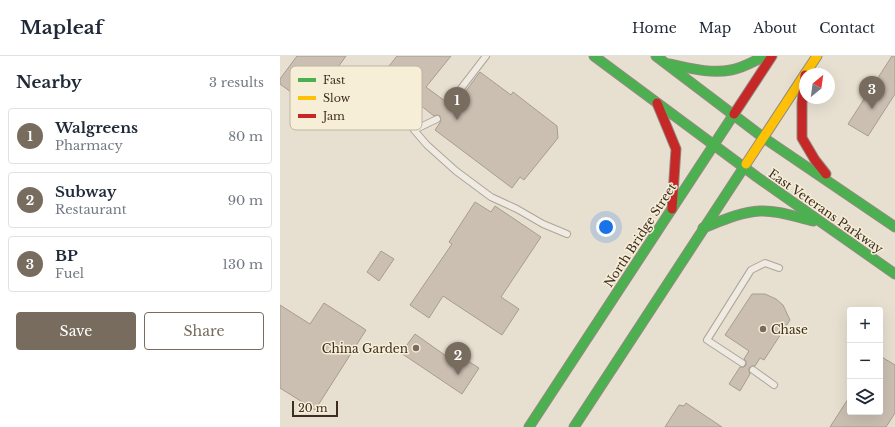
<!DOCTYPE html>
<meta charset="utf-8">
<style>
body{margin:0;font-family:"Libre Baskerville",serif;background:#f6f6f7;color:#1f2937}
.controls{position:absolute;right:12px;bottom:12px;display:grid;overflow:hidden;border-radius:4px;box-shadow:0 4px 16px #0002}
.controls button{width:36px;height:36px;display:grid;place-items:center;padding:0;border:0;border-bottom:1px solid #e0e1e3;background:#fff;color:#1f2937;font:20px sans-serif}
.compass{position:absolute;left:519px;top:12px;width:36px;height:36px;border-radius:50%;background:#fff;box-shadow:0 4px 16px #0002;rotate:29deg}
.scale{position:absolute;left:12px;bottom:10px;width:46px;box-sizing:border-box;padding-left:4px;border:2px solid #3d2e20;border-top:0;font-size:11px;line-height:14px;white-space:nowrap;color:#3d2e20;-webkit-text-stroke:3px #f7eed8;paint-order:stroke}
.you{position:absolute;left:326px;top:171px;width:14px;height:14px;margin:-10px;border:3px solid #fff;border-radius:50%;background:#1a73e8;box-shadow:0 0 0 6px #1a73e833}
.badge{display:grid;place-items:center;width:26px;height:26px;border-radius:50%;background:#786c5e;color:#fff;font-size:13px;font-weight:700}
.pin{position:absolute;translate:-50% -33px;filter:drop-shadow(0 1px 2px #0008)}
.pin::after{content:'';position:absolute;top:21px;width:14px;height:12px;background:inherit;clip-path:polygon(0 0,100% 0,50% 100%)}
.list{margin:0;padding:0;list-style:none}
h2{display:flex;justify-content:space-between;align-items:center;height:52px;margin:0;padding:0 16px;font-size:17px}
h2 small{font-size:13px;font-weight:400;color:#747a83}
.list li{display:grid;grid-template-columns:26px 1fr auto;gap:12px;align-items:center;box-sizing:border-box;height:56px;margin:0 8px 8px;padding:0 8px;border:1px solid #e0e1e3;border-radius:4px}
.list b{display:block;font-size:15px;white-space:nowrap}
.list p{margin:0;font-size:13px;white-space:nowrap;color:#747a83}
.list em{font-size:13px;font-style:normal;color:#747a83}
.actions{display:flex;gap:8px;padding:12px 16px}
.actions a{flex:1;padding:9px 0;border:1px solid #786c5e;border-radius:4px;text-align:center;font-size:14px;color:#786c5e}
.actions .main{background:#786c5e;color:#fff}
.icon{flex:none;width:22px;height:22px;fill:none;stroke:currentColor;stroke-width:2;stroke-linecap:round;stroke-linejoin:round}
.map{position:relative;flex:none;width:615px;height:371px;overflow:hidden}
header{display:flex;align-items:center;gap:24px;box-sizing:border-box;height:56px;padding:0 20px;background:#fff;border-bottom:1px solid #e0e1e3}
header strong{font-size:19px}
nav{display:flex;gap:22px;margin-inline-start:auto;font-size:14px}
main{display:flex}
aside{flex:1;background:#fff}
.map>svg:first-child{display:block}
.building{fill:#cbbfb2;stroke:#a89c90}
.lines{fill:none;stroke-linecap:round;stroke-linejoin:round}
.lane-casing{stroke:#ada599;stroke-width:8}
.fast-casing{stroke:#928b80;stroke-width:11}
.slow-casing{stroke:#928b80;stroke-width:11}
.jam-casing{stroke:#928b80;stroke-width:11}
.lane{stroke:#efebe3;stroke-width:6}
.fast{stroke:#4caf50;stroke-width:9}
.slow{stroke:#ffc107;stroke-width:9}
.jam{stroke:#c62828;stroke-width:9}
.poi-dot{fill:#786c5e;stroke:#f7eed8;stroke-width:1.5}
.labels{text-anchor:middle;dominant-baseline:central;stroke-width:3;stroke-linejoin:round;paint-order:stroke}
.street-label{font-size:12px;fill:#3d2e20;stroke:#f7eed8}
.poi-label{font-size:12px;fill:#3d2e20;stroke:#f7eed8;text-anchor:start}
.key{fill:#f7eed8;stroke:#bfb4a1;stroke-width:1}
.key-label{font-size:11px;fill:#3d2e20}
</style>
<header>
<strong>Mapleaf</strong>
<nav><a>Home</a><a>Map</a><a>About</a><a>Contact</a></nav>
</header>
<main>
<aside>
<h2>Nearby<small>3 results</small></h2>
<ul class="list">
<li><span class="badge">1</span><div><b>Walgreens</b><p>Pharmacy</p></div><em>80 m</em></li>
<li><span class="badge">2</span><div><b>Subway</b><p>Restaurant</p></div><em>90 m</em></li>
<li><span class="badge">3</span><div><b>BP</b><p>Fuel</p></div><em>130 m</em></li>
</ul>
<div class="actions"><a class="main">Save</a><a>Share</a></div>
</aside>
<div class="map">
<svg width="615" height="371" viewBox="0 0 615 371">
<rect width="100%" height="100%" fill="#e7e0d1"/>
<!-- building -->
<g class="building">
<path d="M17,0H66L30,50L0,28V23Z"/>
<path d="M117,0H171L146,31L165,45V49L167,52L174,51L200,16L231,39L233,36L277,70L278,82L244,124L240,121L232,132L155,74L161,65L160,60L157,59L154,60L135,45L131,50L98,24Z"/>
<path d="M612,0H615V38L588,80L568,68Z"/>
<path d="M195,146L211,156L215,150L261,181L221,241L239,253L222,279L163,240L149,262L130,249L172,188L169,186Z"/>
<path d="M101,195L114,203L99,225L87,216Z"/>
<path d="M472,238H485L496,243L503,249L510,264L484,304L480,302L475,310H472L469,312V315L470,318L460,335L449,328L460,311H464L466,309V305L464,303L469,295L445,279Z"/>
<path d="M44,247L86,274L35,354L0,332V249L30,268Z"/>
<path d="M135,278L176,307L180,300L199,312L182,338L121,297Z"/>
<path d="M600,300L615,309V357L606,371H550L570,340V356H600Z"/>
<path d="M406,347L442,371H385L399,349L404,350Z"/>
</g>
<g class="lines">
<defs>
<g id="lane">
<path d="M169,48L206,0"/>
<path d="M157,63L134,74L147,89L176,115L211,141L237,153L263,168L287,178"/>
<path d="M462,307L427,284L471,214L485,207L499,212"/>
<path d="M473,314L494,329"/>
</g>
<g id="fast">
<path d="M314,0L477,121L615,218"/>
<path d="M376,0L484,82L615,171"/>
<path d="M389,8C409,12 430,18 451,14C463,12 474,5 485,0"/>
<path d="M423,172C441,165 460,156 480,155C498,154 516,161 533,165"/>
<path d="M249,371L454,58"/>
<path d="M294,371L466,108"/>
</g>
<g id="slow">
<path d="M525,18L537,0"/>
<path d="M466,108L525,18"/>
</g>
<g id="jam">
<path d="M525,19L522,47V82L535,104L546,118"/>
<path d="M377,47L396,93L392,153"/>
<path d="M454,58L492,0"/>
</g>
</defs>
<!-- lane casing -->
<use href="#lane" class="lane-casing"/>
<!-- fast casing -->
<use href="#fast" class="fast-casing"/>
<!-- slow casing -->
<use href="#slow" class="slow-casing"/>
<!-- jam casing -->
<use href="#jam" class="jam-casing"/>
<!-- lane -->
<use href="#lane" class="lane"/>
<!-- fast -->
<use href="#fast" class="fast"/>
<!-- slow -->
<use href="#slow" class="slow"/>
<!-- jam -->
<use href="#jam" class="jam"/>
</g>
<!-- markers -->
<g class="poi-dot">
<circle cx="483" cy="273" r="4"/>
<circle cx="136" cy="292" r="4"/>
</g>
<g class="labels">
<!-- street labels -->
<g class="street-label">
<text transform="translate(546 155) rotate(35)">East Veterans Parkway</text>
<text transform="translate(360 179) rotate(-57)">North Bridge Street</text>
</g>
<!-- poi labels -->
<g class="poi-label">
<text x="491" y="273">Chase</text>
<text x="128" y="292" text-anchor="end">China Garden</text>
</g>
</g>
<!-- legend -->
<rect x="10" y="10" width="132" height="64" rx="6" class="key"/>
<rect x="18" y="22" width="18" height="4" fill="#4caf50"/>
<rect x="18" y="40" width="18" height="4" fill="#ffc107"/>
<rect x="18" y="58" width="18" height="4" fill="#c62828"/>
<g class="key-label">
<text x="43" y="28">Fast</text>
<text x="43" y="46">Slow</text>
<text x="43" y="64">Jam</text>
</g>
</svg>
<div class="controls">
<button>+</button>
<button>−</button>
<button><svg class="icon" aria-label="layers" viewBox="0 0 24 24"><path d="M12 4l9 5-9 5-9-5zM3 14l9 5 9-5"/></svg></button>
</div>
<svg class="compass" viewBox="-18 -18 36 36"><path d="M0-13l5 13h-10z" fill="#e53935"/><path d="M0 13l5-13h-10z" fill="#747a83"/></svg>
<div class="scale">20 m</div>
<div class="you"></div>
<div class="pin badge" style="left:177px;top:64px">1</div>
<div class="pin badge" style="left:178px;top:319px">2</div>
<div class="pin badge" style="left:592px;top:53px">3</div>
</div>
</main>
